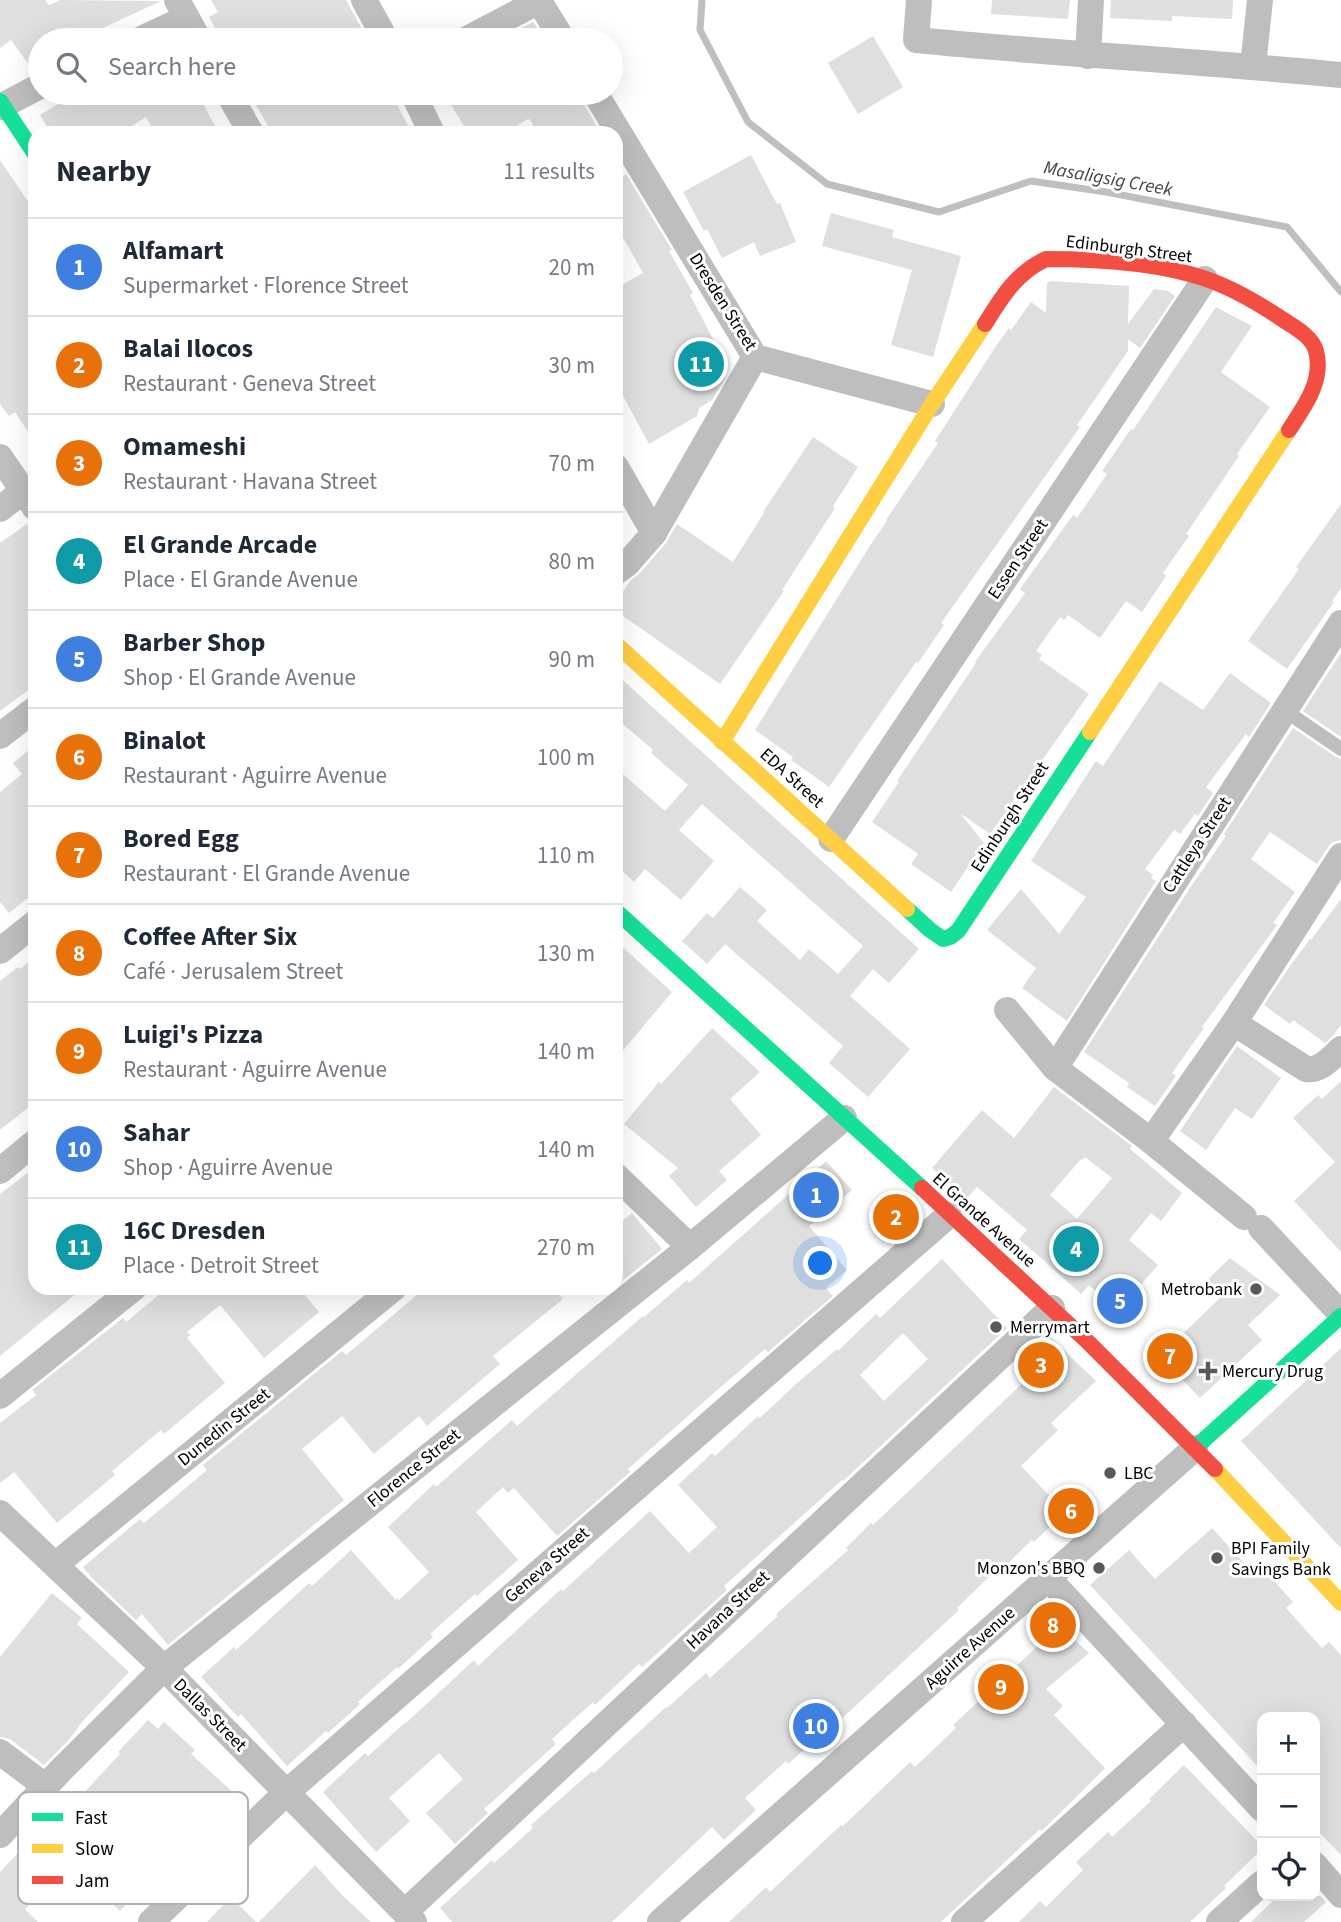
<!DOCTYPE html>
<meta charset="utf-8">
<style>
body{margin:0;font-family:"Source Sans 3",sans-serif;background:#f6f6f7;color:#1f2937}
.controls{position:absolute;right:21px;bottom:21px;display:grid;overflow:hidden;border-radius:14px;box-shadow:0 7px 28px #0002}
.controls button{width:63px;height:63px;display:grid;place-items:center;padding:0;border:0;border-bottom:2px solid #e0e1e3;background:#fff;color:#1f2937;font:35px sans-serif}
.you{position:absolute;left:821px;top:1264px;width:24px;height:24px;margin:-18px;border:5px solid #fff;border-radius:50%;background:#1a73e8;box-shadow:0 0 0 10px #1a73e833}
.badge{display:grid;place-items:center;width:46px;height:46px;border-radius:50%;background:#595959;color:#fff;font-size:23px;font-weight:700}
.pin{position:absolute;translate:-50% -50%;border:4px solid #fff;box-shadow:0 2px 7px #0006}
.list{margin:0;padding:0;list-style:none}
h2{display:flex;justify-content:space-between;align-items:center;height:91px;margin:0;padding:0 28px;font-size:30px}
h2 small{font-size:23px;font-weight:400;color:#747a83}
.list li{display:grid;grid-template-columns:46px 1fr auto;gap:21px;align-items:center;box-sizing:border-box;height:98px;padding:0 28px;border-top:2px solid #e0e1e3}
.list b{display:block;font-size:26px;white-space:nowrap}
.list p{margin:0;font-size:23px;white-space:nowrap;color:#747a83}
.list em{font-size:23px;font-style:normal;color:#747a83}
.icon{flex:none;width:38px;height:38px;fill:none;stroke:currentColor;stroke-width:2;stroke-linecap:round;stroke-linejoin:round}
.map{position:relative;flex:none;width:1341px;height:1922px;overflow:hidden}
.search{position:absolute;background:#fff;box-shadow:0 7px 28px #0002;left:28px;top:28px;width:595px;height:77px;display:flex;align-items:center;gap:18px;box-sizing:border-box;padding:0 24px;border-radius:38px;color:#747a83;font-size:26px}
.panel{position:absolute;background:#fff;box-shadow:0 7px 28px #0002;left:28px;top:126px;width:595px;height:1169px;border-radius:21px}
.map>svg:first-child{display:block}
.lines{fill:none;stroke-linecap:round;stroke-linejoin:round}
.stream{stroke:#bfbfbf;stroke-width:7}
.building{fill:#dfdfdf;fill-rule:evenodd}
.lane{stroke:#bebebe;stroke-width:14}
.street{stroke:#bebebe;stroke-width:26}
.fast{stroke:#16e098;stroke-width:16}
.slow{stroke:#ffcf43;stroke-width:16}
.jam{stroke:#f24e42;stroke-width:16}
.poi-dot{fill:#595959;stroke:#fff;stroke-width:2.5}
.labels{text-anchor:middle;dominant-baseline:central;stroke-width:6;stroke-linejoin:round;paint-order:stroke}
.street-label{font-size:18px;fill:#000;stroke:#fff}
.poi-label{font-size:18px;fill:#000;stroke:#fff;text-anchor:start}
.water-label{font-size:19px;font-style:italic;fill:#444;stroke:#fff}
.key{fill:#fff;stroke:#b2b2b2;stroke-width:2}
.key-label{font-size:19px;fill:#000}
</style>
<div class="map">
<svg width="1341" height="1922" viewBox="0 0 1341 1922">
<rect width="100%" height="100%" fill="#fff"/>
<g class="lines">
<!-- stream -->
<path class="stream" d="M702,0L700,30L748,122L827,184L939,212L1031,181L1106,192L1287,227L1341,292"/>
</g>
<!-- building -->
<g class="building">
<path d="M0,0H45L49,5L60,0L161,1L77,40H40V70L34,72L11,40L0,48Z"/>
<path d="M211,0H346L368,40H222L209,17L218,12Z"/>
<path d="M992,0H1070L1068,19L991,14Z"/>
<path d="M1111,0H1233L1232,19L1172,16V21L1110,18Z"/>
<path d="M533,22L545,40H498Z"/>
<path d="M873,36L903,87L858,114L828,63Z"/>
<path d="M76,93H197L219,133H155L146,117L121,133H51L40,115Z"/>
<path d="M249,93H391L412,133H272Z"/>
<path d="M444,93H579L582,101L601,133H538L530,120L528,119L504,133H468Z"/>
<path d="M751,155L777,204L780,203L796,242L760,256L754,242L722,258L707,229L704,231L683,192Z"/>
<path d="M0,160L35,212V442L15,412L9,416L0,404Z"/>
<path d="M626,174L672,250L669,251L693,293L690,295L725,362L718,366L725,378L712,400L699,408L697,416L649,444L616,383V288L643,273L616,225V180Z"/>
<path d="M831,213L894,230L892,237L961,256L933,357L891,345L912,270L822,246Z"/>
<path d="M1051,281L1129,286L1128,324L1154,289L1168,291L1175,296L1140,348L1128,339V351L1077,425L1080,427L941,623L944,625L918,663L916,662L829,787L791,760L793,757L755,730L871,544L887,521L886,520L938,443L935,441L996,346L1009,328L1011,330L1031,302L1046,313L1047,283Z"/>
<path d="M1216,307L1252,326L1221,372L1270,407L1237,454L1239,456L1186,534L1189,536L1163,573L1166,576L1142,612L1126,601L1100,638L1068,615L1064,620L1060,617L1036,651L1042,655L1039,659L1089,694L990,834L960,813L984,843L951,892L911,864L918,854L872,822L899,782L897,781L976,663L975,662L1025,593L1020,589L1073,515L1077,518L1107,474L1102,471L1131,429L1133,430Z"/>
<path d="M813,437L858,467L833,506L835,508L782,590L784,591L720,684L616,611V602L630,581L640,573L666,543L677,524L733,562L764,513L763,512Z"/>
<path d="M1341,504V588L1332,601L1334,602L1287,669L1248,641L1299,569L1296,567Z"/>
<path d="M27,524L35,535V685L0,711V543Z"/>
<path d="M1341,653V737L1303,711Z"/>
<path d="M1230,673L1271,703L1249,737L1246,734L1206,787L1213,793L1198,816L1195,814L1180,834L1174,830L1145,869L1153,875L1151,878L1156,881L1067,1021L1022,988L1036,968L987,930L1021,889L1059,934L1086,897L1031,861L1096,761L1103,766L1160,681L1203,710Z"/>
<path d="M616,674L919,949L889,983L873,969L850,996L910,1049L868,1097L829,1063L843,1046L725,944L707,964L682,941L707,913L713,918L740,887L767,910L757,921L800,960L809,949L838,974L863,946L702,804L679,830L714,861L681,900L645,869L634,882L616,865V768L665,811L688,785L651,753L653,750L616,718Z"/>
<path d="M1293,728L1336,757L1341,759V840L1333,842L1328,847L1317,864L1270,832L1251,859L1295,892L1273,923L1277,925L1202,1027L1204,1028L1172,1073L1176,1076L1155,1106L1127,1087L1129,1083L1084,1052L1190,888L1226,836L1224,834Z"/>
<path d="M35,745V892L9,913L0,902V792L22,774L13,763Z"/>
<path d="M1341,899V1025L1333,1036L1325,1043L1293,1020L1290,1024L1264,1005L1290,966L1310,939L1311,940Z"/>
<path d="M616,941L672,992L616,1059Z"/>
<path d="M35,957V1102L0,1130V981L18,967L20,969Z"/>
<path d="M712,1028L760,1072L730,1099L761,1135L719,1171L727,1180L696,1207L669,1176L678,1168L624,1124L659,1082L661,1084Z"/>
<path d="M1237,1046L1281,1078L1252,1119L1235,1108L1206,1150L1180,1131Z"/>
<path d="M1341,1081V1252L1294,1201L1335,1162L1293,1118L1318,1095L1322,1099Z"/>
<path d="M1054,1087L1132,1146L1130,1149L1182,1193L1161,1221L1151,1213L1129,1240L1158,1265L1118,1311L1089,1285L1081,1294L1042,1259L1019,1239L1027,1230L977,1187L966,1199L932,1168L982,1110L1014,1138ZM1085,1157L1112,1178L1077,1219L1050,1195L1081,1159L1082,1160Z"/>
<path d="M826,1161L852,1190L809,1226L847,1270L826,1288L833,1296L768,1352L765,1349L715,1392L628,1469L630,1472L557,1536L514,1488L508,1493L503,1487L476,1512L518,1560L477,1596L475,1594L430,1634L433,1637L398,1669L397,1667L358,1702L360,1704L328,1733L326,1731L287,1766L241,1714L238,1717L201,1677L234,1647L236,1650L309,1583L312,1586L351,1550L396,1600L397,1598L399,1600L429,1572L388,1527L434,1484L436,1487L512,1420L517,1426L643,1316L644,1317L687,1280L689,1283Z"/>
<path d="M35,1167V1288H83L0,1356V1194Z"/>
<path d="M632,1213L662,1249L616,1286V1226Z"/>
<path d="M1230,1258L1280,1295L1248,1325L1262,1340L1200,1398L1160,1356L1221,1297L1206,1281Z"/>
<path d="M942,1259L1007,1328L843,1481L842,1480L724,1586L727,1590L642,1667L639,1664L595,1705L593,1702L552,1739L556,1744L484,1809L488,1813L455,1844L426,1813L463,1779L439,1753L389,1798L410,1821L376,1852L323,1792L365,1753L368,1756L406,1722V1723L474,1660L478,1666L561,1589L563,1591L650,1511L689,1553L717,1527L678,1485L712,1453L715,1456L758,1416L760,1418L796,1384L837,1349L838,1351L876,1314L880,1318ZM903,1333L928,1359L884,1401L860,1375Z"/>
<path d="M167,1288H299L319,1312L264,1358L220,1305L187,1332L190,1335L187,1338L225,1383L164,1434L161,1430L112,1471L115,1475L57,1523L14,1472L0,1483V1423L36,1395L32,1390L123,1318L126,1322Z"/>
<path d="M425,1288H554L563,1299L493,1356L500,1364L427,1426L419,1416L374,1454L342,1416L302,1449L344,1500L168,1645L142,1614L136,1620L92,1578L83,1567L140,1519L144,1523L207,1470L203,1465L342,1351L346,1355Z"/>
<path d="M1049,1336L1096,1381L1051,1423L1058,1430L1021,1466L1065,1512L1034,1542L1032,1540L997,1574L994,1572L957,1608L959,1610L825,1734L824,1732L788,1764L786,1761L745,1798L756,1810L724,1840L712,1827L612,1922H452L440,1908L492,1860L494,1863L533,1828L531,1825L592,1771L594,1773L666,1707L667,1708L706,1673L710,1678L778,1616L776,1614L848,1550L846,1548L871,1523L873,1525L1029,1377L1017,1363Z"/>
<path d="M1341,1348V1548L1241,1441Z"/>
<path d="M1212,1528L1253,1573L1261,1566L1293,1602L1286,1608L1322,1648L1329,1642L1341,1655V1855L1315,1828V1717H1262V1771L1090,1585L1129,1550L1155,1579Z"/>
<path d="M52,1593L82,1618L77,1624L129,1672L83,1721L67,1742L44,1765L10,1739L0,1737V1657Z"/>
<path d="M1059,1626L1089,1653L1046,1689L1063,1706L1054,1715L1105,1768L1042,1831L1040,1829L941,1922H729L766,1887L770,1892L841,1825L843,1826L910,1762L915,1767L956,1728L953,1725Z"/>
<path d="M148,1720L158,1729L164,1722L195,1750L191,1754L249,1807L191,1862L183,1854L164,1874L159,1869L120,1911L76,1869L71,1875L63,1868L25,1909L38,1922H0V1872L28,1842L31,1844L76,1796L79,1798L120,1754L118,1752Z"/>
<path d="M1184,1765L1262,1846V1849L1224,1886L1226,1888L1190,1922H1019L1040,1901L1046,1907L1083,1870L1076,1862L1108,1832L1112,1837L1151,1801L1149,1799Z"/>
<path d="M315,1865L343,1896L371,1922H259Z"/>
<path d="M1278,1896H1321L1326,1902L1304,1922H1251Z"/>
<path d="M231,1897L256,1922H207Z"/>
</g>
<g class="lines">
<!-- lane -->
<path class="lane" d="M1284,710L1341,749"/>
<!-- street -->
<g class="street">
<path d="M177,0L199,40"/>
<path d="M364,0L386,40"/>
<path d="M919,0L916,40C1057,54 1199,61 1341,75"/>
<path d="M539,1L563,40"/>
<path d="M139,40L186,18"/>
<path d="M465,40L541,0"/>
<path d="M1088,56L1091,0"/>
<path d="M1253,66L1260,0"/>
<path d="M228,93L251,133"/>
<path d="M413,93L432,133"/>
<path d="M595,93L755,357L932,404"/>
<path d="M0,107L40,86"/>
<path d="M0,457L35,508"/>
<path d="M616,467L654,533"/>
<path d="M0,509L23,491"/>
<path d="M616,572L628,563L654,533L755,357"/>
<path d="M0,736L35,709"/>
<path d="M831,839L1205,279"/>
<path d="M0,951L35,923"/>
<path d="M1007,1010L1055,1068L1151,1141L1244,1217"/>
<path d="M1234,1023L1306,1069C1321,1071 1331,1058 1341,1049"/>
<path d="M1055,1068L1341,623"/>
<path d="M1151,1141L1234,1023L1341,856"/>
<path d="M0,1171L35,1142"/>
<path d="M616,1176L690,1247"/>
<path d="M1261,1228L1341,1314"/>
<path d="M0,1396L134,1288"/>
<path d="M0,1513L164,1668L414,1922"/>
<path d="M55,1565L394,1288"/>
<path d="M1048,1578L1262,1809"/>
<path d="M0,1752L45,1786"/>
<path d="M0,1835L61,1770L164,1668L690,1247L844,1118"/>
<path d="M1315,1865L1341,1895"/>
<path d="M405,1912L1052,1308"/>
<path d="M151,1922L287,1792L949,1215"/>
<path d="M660,1922L1195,1448"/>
<path d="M964,1922L1184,1724"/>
<path d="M1219,1922L1262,1883"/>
</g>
<!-- fast -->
<g class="fast">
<path d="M0,101L35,154"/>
<path d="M907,909L930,930L943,939L950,937L958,931L1090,732"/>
<path d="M616,911L922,1188"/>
<path d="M1195,1448L1341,1316"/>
</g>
<!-- slow -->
<g class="slow">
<path d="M616,644L907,909"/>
<path d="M1090,732L1289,430"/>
<path d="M722,742L932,404L985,324"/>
<path d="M1215,1469L1341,1603"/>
</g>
<!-- jam -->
<g class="jam">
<path d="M985,324C1002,297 1016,273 1046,259C1097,259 1157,262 1206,279C1233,288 1258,303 1282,319C1294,327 1312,336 1316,351C1324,381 1304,407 1289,430"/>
<path d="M922,1188L1089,1343L1215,1469"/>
</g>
</g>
<!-- markers -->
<g class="poi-dot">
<circle cx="1256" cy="1289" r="7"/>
<circle cx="996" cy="1327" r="7"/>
<path d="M1204.5 1360.5h7v7h7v7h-7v7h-7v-7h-7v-7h7z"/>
<circle cx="1110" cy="1473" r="7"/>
<circle cx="1217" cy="1558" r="7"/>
<circle cx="1099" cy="1568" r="7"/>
</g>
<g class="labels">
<!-- street labels -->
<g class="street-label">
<text transform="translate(1129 249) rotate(7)">Edinburgh Street</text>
<text transform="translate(723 302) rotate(58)">Dresden Street</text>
<text transform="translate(1018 559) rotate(-56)">Essen Street</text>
<text transform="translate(792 778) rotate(42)">EDA Street</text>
<text transform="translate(1010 817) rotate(-57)">Edinburgh Street</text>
<text transform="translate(1197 845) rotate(-57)">Cattleya Street</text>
<text transform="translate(984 1220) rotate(42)">El Grande Avenue</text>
<text transform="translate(224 1427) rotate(-39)">Dunedin Street</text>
<text transform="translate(414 1468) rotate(-39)">Florence Street</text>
<text transform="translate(547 1565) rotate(-41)">Geneva Street</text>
<text transform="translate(728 1610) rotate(-43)">Havana Street</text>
<text transform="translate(970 1648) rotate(-42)">Aguirre Avenue</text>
<text transform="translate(210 1715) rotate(45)">Dallas Street</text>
</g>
<!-- poi labels -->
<g class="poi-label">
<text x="1242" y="1289" text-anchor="end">Metrobank</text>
<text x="1010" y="1327">Merrymart</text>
<text x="1222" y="1371">Mercury Drug</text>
<text x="1124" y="1473">LBC</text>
<text x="1231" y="1548">BPI Family<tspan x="1231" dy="21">Savings Bank</tspan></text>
<text x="1085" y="1568" text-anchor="end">Monzon's BBQ</text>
</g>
<!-- water labels -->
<g class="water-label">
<text transform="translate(1108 179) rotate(10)">Masaligsig Creek</text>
</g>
</g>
<!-- legend -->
<rect x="18" y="1792" width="230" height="112" rx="10" class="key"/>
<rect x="32" y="1813" width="31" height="8" fill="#16e098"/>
<rect x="32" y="1844" width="31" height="9" fill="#ffcf43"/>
<rect x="32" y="1876" width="31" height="8" fill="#f24e42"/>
<g class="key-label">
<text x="75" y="1824">Fast</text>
<text x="75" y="1855">Slow</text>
<text x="75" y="1887">Jam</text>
</g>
</svg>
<div class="controls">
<button>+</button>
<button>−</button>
<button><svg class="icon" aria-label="locate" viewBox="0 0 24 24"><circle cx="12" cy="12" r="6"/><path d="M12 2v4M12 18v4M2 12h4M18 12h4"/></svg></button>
</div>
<div class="you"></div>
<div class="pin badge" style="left:816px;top:1195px;background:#3f7fe0">1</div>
<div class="pin badge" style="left:896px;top:1217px;background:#e8710a">2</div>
<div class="pin badge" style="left:1041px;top:1365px;background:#e8710a">3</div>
<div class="pin badge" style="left:1076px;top:1249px;background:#0f9aa8">4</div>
<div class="pin badge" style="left:1120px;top:1301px;background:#3f7fe0">5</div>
<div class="pin badge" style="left:1071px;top:1511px;background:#e8710a">6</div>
<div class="pin badge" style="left:1170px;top:1356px;background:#e8710a">7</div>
<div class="pin badge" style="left:1053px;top:1625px;background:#e8710a">8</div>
<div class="pin badge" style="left:1001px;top:1687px;background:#e8710a">9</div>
<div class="pin badge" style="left:816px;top:1726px;background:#3f7fe0">10</div>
<div class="pin badge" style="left:701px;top:364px;background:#0f9aa8">11</div>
<div class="search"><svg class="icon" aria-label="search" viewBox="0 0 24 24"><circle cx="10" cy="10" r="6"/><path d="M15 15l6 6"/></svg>Search here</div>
<section class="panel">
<h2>Nearby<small>11 results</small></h2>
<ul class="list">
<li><span class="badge" style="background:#3f7fe0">1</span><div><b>Alfamart</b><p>Supermarket · Florence Street</p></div><em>20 m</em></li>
<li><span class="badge" style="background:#e8710a">2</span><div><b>Balai Ilocos</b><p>Restaurant · Geneva Street</p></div><em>30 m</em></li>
<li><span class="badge" style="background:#e8710a">3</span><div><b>Omameshi</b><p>Restaurant · Havana Street</p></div><em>70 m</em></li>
<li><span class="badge" style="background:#0f9aa8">4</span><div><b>El Grande Arcade</b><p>Place · El Grande Avenue</p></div><em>80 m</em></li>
<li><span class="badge" style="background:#3f7fe0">5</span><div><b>Barber Shop</b><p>Shop · El Grande Avenue</p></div><em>90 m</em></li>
<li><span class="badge" style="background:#e8710a">6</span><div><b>Binalot</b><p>Restaurant · Aguirre Avenue</p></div><em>100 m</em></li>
<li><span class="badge" style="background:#e8710a">7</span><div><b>Bored Egg</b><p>Restaurant · El Grande Avenue</p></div><em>110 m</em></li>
<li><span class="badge" style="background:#e8710a">8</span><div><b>Coffee After Six</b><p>Café · Jerusalem Street</p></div><em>130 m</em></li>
<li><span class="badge" style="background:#e8710a">9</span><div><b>Luigi's Pizza</b><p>Restaurant · Aguirre Avenue</p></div><em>140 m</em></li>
<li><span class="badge" style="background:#3f7fe0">10</span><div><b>Sahar</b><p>Shop · Aguirre Avenue</p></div><em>140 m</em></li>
<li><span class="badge" style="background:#0f9aa8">11</span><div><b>16C Dresden</b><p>Place · Detroit Street</p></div><em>270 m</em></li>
</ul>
</section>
</div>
